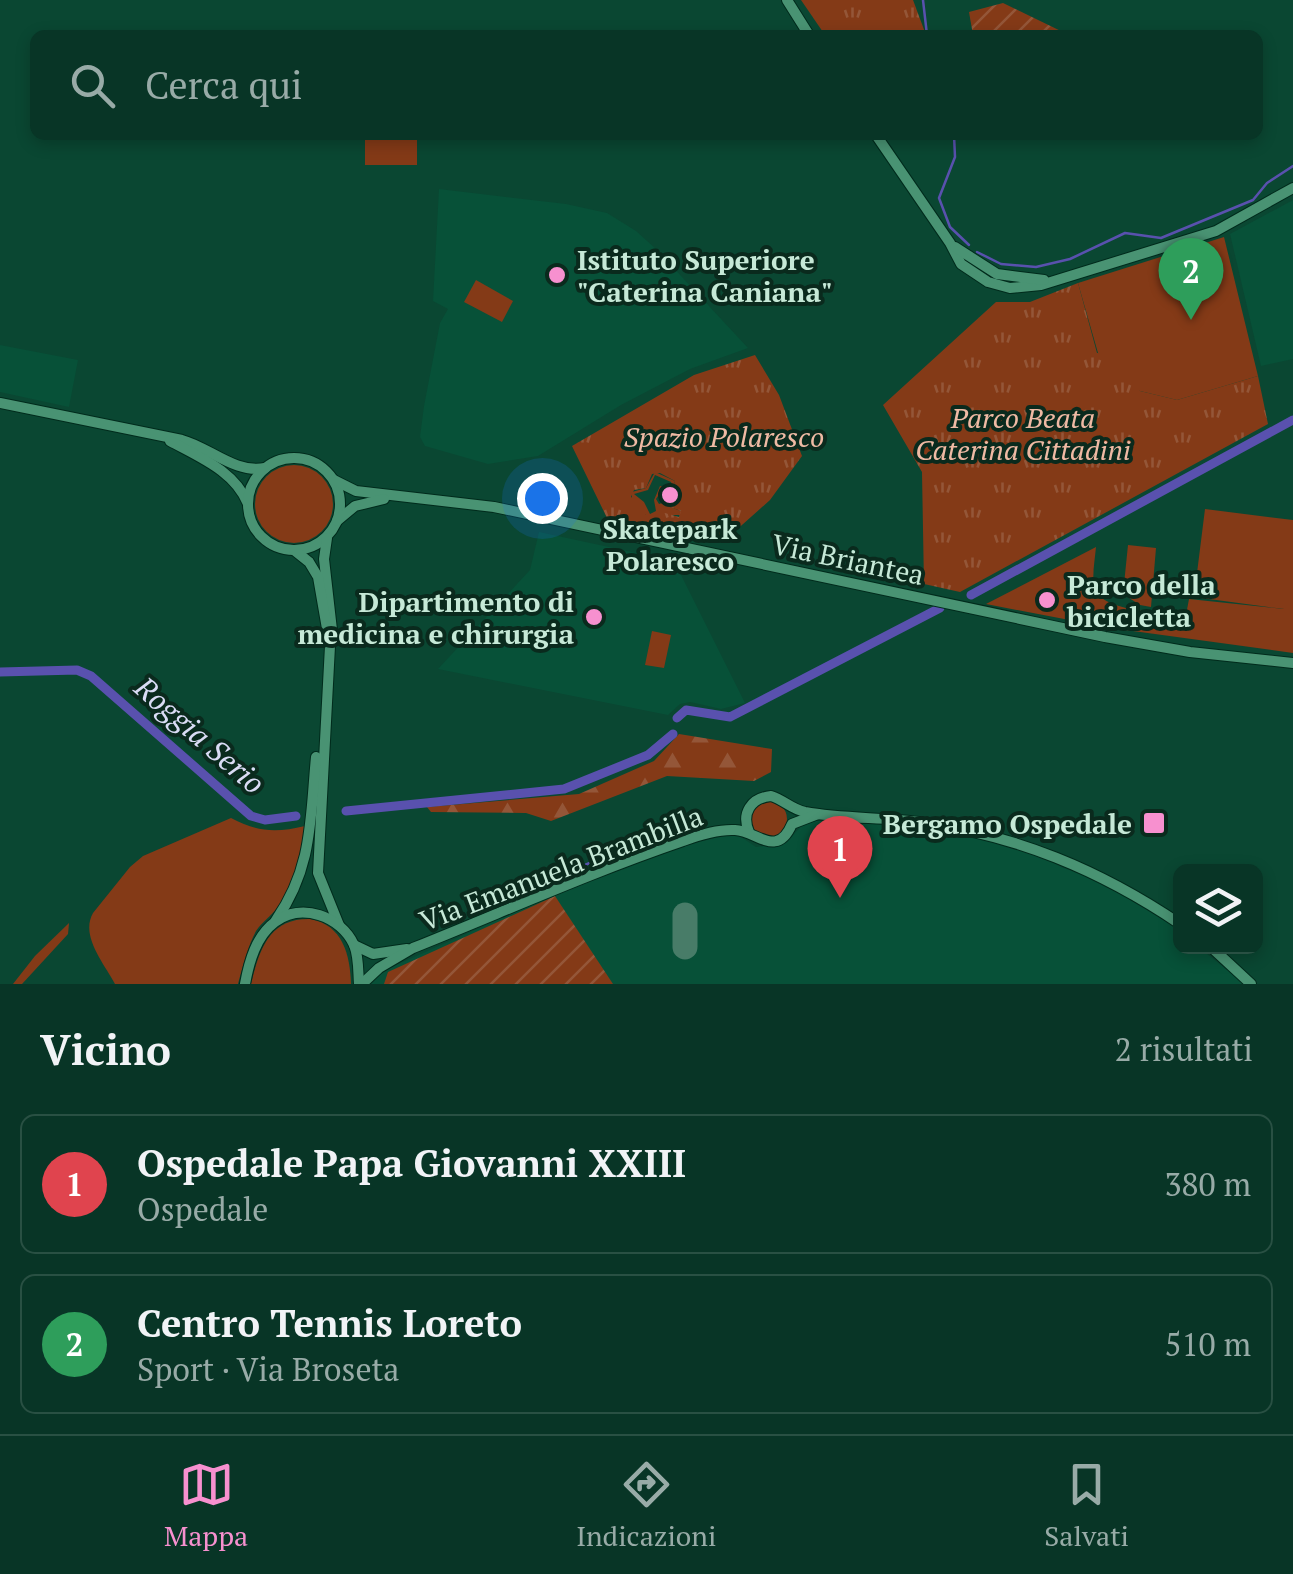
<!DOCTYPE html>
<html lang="it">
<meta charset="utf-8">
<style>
body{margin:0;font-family:"PT Serif",serif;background:#164032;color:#f1f3f6}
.controls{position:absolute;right:30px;bottom:30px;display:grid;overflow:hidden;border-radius:15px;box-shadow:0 5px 15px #0003}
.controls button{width:90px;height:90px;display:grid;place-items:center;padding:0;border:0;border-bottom:2px solid #295043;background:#083526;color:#f1f3f6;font:50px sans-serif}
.you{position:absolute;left:542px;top:498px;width:35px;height:35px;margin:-25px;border:8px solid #fff;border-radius:50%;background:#1a73e8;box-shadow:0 0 0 15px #1a73e833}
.badge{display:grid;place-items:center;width:65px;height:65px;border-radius:50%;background:#f790cf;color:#fff;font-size:32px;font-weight:700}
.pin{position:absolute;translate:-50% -82px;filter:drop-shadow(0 2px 5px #0008)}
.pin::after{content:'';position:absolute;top:52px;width:35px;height:30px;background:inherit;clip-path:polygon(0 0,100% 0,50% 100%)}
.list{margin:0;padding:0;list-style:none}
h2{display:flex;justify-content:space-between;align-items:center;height:130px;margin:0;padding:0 40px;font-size:42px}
h2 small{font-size:32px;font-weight:400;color:#98aba7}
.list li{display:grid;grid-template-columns:65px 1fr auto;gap:30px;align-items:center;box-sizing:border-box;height:140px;margin:0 20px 20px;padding:0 20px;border:2px solid #295043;border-radius:15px}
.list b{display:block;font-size:38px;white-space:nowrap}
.list p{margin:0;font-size:32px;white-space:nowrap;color:#98aba7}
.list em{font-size:32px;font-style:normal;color:#98aba7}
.icon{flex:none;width:55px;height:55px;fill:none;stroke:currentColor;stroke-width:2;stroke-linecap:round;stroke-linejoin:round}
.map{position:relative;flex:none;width:1293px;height:984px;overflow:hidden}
.search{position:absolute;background:#083526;box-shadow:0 5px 15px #0003;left:30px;right:30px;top:30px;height:110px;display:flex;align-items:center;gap:25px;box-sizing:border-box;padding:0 35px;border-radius:15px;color:#98aba7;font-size:38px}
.sheet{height:450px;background:#083526}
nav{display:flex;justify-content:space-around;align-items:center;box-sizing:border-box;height:140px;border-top:2px solid #295043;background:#083526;font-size:28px;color:#98aba7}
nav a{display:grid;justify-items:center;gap:5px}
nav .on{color:#f790cf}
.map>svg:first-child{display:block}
.built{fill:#075138}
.grass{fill:#843a17;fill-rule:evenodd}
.forest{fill:url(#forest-firs)}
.park{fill:url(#park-tufts);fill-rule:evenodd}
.garden{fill:url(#garden-furrows)}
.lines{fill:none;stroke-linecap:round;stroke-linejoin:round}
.stream{stroke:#5951ae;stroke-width:2.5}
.canal{stroke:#5951ae;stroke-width:9}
.taxiway{stroke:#487c68;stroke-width:25}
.secondary-casing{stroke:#012b1c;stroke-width:12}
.secondary{stroke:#499373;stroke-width:10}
.poi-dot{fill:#f790cf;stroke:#0a2a1d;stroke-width:4}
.labels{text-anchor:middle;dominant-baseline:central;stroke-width:8;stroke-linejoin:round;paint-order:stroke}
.poi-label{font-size:28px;font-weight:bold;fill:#c6e9d7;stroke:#0a2a1d;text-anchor:start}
.park-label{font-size:28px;font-style:italic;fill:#efbaa4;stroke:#0a2a1d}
.street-label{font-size:28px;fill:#c6e9d7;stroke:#0a2a1d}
.water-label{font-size:30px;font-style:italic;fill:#dadcf5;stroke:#0a2a1d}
</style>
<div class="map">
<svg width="1293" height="984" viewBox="0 0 1293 984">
<defs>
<pattern id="forest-firs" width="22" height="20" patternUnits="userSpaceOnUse" patternTransform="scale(2.5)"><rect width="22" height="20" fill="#843a17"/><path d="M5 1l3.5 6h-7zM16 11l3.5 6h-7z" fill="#945638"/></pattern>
<pattern id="park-tufts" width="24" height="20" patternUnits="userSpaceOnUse" patternTransform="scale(2.5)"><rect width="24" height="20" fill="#843a17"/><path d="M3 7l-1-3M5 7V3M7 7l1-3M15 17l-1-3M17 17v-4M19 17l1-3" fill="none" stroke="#945638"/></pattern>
<pattern id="garden-furrows" width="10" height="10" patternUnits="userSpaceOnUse" patternTransform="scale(2.5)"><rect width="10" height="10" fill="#843a17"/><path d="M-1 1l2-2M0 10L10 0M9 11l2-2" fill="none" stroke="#945638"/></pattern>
</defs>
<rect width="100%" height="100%" fill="#0a4732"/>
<!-- built -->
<g class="built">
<path d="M439,189L566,204L607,213L636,231L656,249L748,348L690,369L621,405L538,456L488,464L425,446L420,437L424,406L440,323L448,309L433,301Z"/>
<path d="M1293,200V359L1261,366L1230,234Z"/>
<path d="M0,345L78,360L69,407L0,392Z"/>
<path d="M539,532L674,561L745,703L721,709L690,702L680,704L668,715L438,669L530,570Z"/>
<path d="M849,818L939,828L1039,853L1061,867L1107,884L1146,905L1180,932V946L1198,947L1245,984H371L385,970L562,891L671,849L735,833L756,847L786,843L805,822Z"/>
</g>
<!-- grass -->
<g class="grass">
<rect x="365" y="135" width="52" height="30"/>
<path d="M1224,237L1258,376L1177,400L1140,391L1098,353L1078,283ZM1197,255L1200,260L1210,257L1212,266L1199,270L1200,274L1207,272L1210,282L1192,288L1189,278L1195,275L1194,272L1182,275L1180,268L1188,264L1187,258Z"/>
<path d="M476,280L513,301L502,322L464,302Z"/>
<circle cx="294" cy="504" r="39"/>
<path d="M655,472L675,481L667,506L681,511L682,515H646L632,499V492L646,488ZM655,475L671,482L673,487L665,502L659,504L656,499L664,487L660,486L654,500L656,511L650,514L644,502L634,494L648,490Z"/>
<path d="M1205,509L1293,520V653L1111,628L986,604L1096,547C1095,559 1092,574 1094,586C1098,612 1164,613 1186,615L1189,599L1284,609L1194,597Z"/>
<path d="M1128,545L1156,548L1151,607L1140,605L1123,594Z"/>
<path d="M652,631L671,635L664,668L645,665Z"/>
<circle cx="769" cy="819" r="18"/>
<path d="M231,818C257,832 276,833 305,826C302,855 295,884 277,908C271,916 262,922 256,931C247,948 243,966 238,984H115C104,963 80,936 93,913L130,867L143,856Z"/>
<path d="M310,919C343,925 350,955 351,984H251C259,950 269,918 310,919Z"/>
</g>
<!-- forest -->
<g class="forest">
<path d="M679,734L772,749L771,772L754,781L667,776L551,821L526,813L431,812L427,807L579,794L654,761Z"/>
<path d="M69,923L68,934L22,984H13L35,956Z"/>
</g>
<!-- park -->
<g class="park">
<path d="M801,0H913L926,35H825Z"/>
<path d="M1078,283L1097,353L1126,355L1140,391L1177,400L1258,376L1268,424L960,592L924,584L922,472L883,405L996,302H1030Z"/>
<path d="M755,355L779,395L802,456L770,500L724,541L608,520L572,446L694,375ZM660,473L675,481L667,506L681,511L679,517L665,513L646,515L642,504L631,497L634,490L646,488L652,474Z"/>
</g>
<!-- garden -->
<g class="garden">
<path d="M1003,3L1069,35H973L969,12Z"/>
<path d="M555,896L613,984H384L388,972Z"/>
</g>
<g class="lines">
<!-- stream -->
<g class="stream">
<path d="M923,0L927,35"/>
<path d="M954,135L955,157L939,198L950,227L969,245"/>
<path d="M977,252L1001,264L1036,267L1070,259L1125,233L1161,238L1253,200L1267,183L1293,166"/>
<path d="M480,905L502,898L532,881L578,868L662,832"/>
</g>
<!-- canal -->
<g class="canal">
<path d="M971,595L1293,420"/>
<path d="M0,672L77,670L91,676L251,816L265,820L296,816"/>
<path d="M677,718L686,710L730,717L940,608"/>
<path d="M346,811L564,789L648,755L673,734"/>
</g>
<!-- taxiway -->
<path class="taxiway" d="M685,915V947"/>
<defs>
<g id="secondary">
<path d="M787,0L809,35"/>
<path d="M876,135L950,243L961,264L988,282L1010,288L1041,285L1216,231L1293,188"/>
<path d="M955,247L997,274L1044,280"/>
<path d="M0,403L182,440C209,447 235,474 265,468"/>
<path d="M170,441C199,457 235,471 248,504"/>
<circle cx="294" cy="504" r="46"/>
<path d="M334,480L356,491L494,507L1105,637L1190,652L1293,663"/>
<path d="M337,521L355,506L384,499"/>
<path d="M327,538L324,559L332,630"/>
<path d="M294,550L309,562L318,577L330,646L318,873L339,925"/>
<path d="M749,832C741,813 751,798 771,796C784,800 791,809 805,812C842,819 881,817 919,822C1016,835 1100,870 1180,924"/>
<path d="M276,920C313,867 310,819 316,757"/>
<path d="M354,945L373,954L407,949"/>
<path d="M1210,946L1251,984"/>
<path d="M245,984C249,962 256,936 275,922C301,902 341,916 354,945C359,957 358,972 359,984"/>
<path d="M362,984L379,968L413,948C503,912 592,872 683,841C699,835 718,829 735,830C757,831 777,859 792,824L818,814"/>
</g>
</defs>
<!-- secondary casing -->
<use href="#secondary" class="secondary-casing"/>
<!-- secondary -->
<use href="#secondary" class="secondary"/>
</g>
<!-- markers -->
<g class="poi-dot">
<circle cx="557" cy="275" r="10"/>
<circle cx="670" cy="495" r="10"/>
<circle cx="1047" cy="600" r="10"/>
<circle cx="594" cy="617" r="10"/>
<rect x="1142" y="811" width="24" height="24" rx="5"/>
</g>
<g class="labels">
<!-- poi labels -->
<g class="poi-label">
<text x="577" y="259">Istituto Superiore<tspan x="577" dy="32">"Caterina Caniana"</tspan></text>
<text x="670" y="528" text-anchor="middle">Skatepark<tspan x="670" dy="32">Polaresco</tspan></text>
<text x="1067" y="584">Parco della<tspan x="1067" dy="32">bicicletta</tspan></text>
<text x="574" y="601" text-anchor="end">Dipartimento di<tspan x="574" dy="32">medicina e chirurgia</tspan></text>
<text x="1132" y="823" text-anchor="end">Bergamo Ospedale</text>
</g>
<!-- park labels -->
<g class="park-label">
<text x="1023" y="417">Parco Beata<tspan x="1023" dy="32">Caterina Cittadini</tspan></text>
<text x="724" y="436">Spazio Polaresco</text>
</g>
<!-- street labels -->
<g class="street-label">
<text transform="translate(848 559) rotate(12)">Via Briantea</text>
<text transform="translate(561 868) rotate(-21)">Via Emanuela Brambilla</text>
</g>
<!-- water labels -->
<g class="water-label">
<text transform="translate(200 735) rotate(41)">Roggia Serio</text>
</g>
</g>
</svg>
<div class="controls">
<button><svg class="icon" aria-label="layers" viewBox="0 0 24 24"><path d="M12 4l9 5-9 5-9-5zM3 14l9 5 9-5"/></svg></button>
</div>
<div class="you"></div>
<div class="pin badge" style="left:840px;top:898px;background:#e0444e">1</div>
<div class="pin badge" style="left:1191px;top:320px;background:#2e9e5b">2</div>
<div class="search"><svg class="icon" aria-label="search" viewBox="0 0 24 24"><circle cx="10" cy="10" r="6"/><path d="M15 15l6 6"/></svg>Cerca qui</div>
</div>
<section class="sheet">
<h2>Vicino<small>2 risultati</small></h2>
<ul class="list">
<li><span class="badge" style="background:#e0444e">1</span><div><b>Ospedale Papa Giovanni XXIII</b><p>Ospedale</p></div><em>380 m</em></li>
<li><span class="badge" style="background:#2e9e5b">2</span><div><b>Centro Tennis Loreto</b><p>Sport · Via Broseta</p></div><em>510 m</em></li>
</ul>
</section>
<nav>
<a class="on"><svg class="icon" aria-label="map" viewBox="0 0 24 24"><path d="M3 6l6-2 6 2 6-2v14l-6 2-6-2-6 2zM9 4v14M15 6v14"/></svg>Mappa</a>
<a><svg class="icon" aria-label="directions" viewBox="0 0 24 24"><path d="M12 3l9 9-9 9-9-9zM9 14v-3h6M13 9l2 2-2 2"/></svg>Indicazioni</a>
<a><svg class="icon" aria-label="saved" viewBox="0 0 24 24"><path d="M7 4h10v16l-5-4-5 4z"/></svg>Salvati</a>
</nav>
